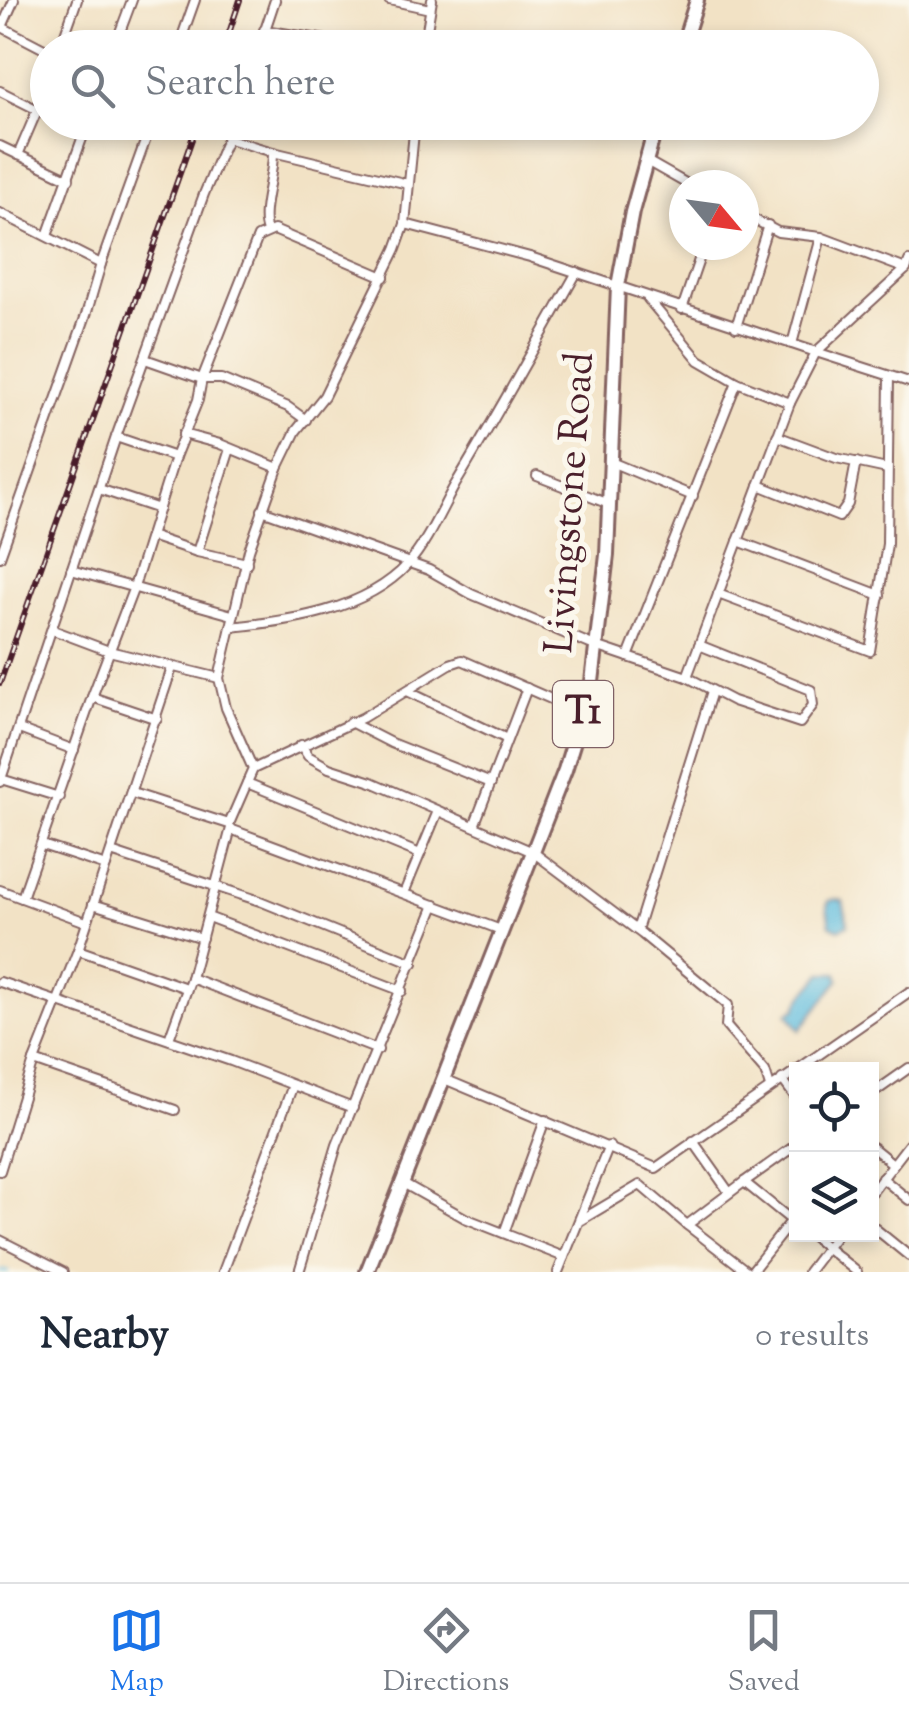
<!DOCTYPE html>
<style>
body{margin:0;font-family:"Sorts Mill Goudy",serif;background:#f6f6f7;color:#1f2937}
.controls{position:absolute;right:30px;bottom:30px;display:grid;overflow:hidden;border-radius:0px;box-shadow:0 5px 15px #0003}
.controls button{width:90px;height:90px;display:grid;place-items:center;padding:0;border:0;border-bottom:2px solid #e0e1e3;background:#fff;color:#1f2937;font:50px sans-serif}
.compass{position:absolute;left:669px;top:170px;width:90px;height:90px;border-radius:50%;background:#fff;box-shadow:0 5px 15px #0003;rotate:119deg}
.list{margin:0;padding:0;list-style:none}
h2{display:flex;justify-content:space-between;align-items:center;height:130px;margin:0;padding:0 40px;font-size:42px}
h2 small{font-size:32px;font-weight:400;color:#747a83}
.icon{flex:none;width:55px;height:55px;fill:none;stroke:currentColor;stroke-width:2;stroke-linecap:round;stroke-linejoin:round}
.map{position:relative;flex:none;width:909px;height:1272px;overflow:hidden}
.search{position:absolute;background:#fff;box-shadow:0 5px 15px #0003;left:30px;right:30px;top:30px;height:110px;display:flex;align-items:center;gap:25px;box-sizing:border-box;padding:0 35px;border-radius:55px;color:#747a83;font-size:38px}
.sheet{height:310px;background:#fff}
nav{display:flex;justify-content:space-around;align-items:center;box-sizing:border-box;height:140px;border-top:2px solid #e0e1e3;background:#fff;font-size:28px;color:#747a83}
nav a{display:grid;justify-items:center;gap:5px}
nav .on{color:#1a73e8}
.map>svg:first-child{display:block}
.water{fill:#61bdde;stroke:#566e84;stroke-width:2.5}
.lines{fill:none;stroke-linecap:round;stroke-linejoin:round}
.stream{stroke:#61bdde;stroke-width:2.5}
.minor-casing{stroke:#856361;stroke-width:12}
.highway-casing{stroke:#856361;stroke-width:18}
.minor{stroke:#fff;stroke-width:8}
.highway{stroke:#fff;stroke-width:12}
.rail-casing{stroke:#4a1f2b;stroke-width:6}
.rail{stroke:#fbf7ec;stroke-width:2.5;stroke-dasharray:8;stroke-linecap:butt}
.labels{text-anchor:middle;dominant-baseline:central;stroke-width:10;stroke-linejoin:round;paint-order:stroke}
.shield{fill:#fbf7ec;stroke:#7f6065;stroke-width:2.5}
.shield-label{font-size:38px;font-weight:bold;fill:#4a1f2b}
.street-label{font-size:40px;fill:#4a1f2b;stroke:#fbf7ec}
</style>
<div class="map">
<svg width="909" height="1272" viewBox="0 0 909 1272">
<rect width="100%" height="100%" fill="#fbf7ec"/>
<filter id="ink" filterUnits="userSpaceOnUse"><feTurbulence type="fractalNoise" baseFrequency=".01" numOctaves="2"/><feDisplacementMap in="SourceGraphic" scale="20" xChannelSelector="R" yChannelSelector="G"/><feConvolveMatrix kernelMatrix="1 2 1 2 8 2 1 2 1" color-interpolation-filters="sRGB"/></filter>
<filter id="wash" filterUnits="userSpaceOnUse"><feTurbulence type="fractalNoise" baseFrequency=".0048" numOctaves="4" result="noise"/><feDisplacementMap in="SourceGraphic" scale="40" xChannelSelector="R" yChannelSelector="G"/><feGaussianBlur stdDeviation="2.25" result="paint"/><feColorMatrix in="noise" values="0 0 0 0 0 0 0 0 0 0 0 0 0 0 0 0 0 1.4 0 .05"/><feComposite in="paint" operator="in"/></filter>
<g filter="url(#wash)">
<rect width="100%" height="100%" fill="#f2e2c5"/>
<!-- water -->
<g class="water">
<path d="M836,899L843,901L848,925L839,929L830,925L827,907L829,901Z"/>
<path d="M822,973H837L839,980L800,1030L788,1013L796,1009C804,989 812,989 822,973Z"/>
</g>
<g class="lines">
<!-- stream -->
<path class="stream" d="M0,1271L8,1272"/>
</g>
</g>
<g filter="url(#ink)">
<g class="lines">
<defs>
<g id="minor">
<path d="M389,0L430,9"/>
<path d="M0,26L48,51"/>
<path d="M2,27L14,0"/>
<path d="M264,30L375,48"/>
<path d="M60,48L77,0"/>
<path d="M114,48L132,0"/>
<path d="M178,48L195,0"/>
<path d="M259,48L275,0"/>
<path d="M424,48L432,0"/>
<path d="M0,91L38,110"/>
<path d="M229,139L273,152C274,175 259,213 267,231"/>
<path d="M0,146L69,179"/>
<path d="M273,152L408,184"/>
<path d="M18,155L48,85"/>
<path d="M645,160L689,185"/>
<path d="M0,213L101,264L86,315L0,557"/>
<path d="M744,214L778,232L821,237L906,269"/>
<path d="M47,236L88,122"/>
<path d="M909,261L906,269L816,352L909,382"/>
<path d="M101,264L152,122"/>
<path d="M648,299L699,360L737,382L790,403"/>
<path d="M682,309L704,245"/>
<path d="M736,327L768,225"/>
<path d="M792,344L821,237"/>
<path d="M145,359L202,379H221L288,407L306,420"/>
<path d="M183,434L220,444L278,468"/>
<path d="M777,436L836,458L887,469"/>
<path d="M116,437L175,457"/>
<path d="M611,462L693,496"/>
<path d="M537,476L609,504"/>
<path d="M759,485L839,517L848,504L856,462"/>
<path d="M99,489L159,509"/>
<path d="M262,510L429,570L471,594L590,644L687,677L790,403L816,352L530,257L405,224"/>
<path d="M150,536L197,552L247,563"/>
<path d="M738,541L880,595"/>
<path d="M197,552L230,449"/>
<path d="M71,570L232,615"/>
<path d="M718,594L870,651L887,544L889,376"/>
<path d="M231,627C289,621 365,611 408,564C427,543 441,510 455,485C497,415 537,343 577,272"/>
<path d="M53,630L109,651L219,678"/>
<path d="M628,657L737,382"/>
<path d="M687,677L733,701L800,723L813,705L811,690L699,645"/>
<path d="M407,691L507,739"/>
<path d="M92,697L157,719"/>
<path d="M350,722L391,743L491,783"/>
<path d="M19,729L74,750"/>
<path d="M301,745L308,756L329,768L372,782L533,852L642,934L728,1005L726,1026L765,1071L770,1087"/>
<path d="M253,769L362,718L450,664L462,660L583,713"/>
<path d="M1,779L59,797"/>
<path d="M0,782L116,437L204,194L234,122"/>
<path d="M247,783L420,854"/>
<path d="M132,793L229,824L253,769L226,708L219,678L249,550L278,468L296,431L324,396L396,249L405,224L415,122"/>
<path d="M474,826L527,688"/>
<path d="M233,830L501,930"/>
<path d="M42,845L106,866"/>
<path d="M111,852L260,901L413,963"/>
<path d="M0,890L86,922"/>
<path d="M404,893L438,811"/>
<path d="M22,898L92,697L134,587L175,457L198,400L202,379L258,237L274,230L384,277"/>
<path d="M93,904L202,938"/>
<path d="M208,917L402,991"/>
<path d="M637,930L712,691"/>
<path d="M78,950L186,988"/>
<path d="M191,978L378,1050"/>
<path d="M0,982L231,1061L353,1108"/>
<path d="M169,1039L191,978L231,828"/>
<path d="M34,1061L175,1110"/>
<path d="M442,1078L656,1168L909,992"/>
<path d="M782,1079L796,1098"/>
<path d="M872,1094L909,1068"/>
<path d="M693,1141L729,1192"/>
<path d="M872,1147L893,1164"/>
<path d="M0,1171L34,1061L78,950L172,668"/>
<path d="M882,1178L909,1200"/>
<path d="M401,1182L465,1218L564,1257"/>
<path d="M744,1182L796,1145"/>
<path d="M872,1192L909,1144"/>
<path d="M581,1220L640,1185L687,1225"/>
<path d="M872,1226L909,1256"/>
<path d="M504,1233L545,1120"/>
<path d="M810,1234L857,1272"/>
<path d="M0,1240L63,1272"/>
<path d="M223,1272L293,1085"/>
<path d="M299,1272L337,1145L435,905"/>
<path d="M558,1272L609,1146"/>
<path d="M748,1272L687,1225L744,1182L796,1224"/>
<path d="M751,1272L796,1215"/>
<path d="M808,1272L837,1234"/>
</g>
<g id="highway">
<path d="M682,48L697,0"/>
<path d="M367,1272L533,852L565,770L592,682L607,555L618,286L632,212L657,122"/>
</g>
</defs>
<!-- minor casing -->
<use href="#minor" class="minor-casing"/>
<!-- highway casing -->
<use href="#highway" class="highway-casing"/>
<!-- minor -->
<use href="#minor" class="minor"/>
<!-- highway -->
<use href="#highway" class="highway"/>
<defs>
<g id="rail">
<path d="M224,48L240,0"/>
<path d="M0,683L198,122"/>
</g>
</defs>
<!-- rail casing -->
<use href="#rail" class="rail-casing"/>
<!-- rail -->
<use href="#rail" class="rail"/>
</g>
</g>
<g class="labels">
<!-- shield labels -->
<rect class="shield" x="553" y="681" width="60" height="66" rx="8"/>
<g class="shield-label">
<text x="583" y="714">T1</text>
</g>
<!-- street labels -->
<g class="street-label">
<text transform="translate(572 503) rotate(-86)">Livingstone Road</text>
</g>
</g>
</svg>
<div class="controls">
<button><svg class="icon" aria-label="locate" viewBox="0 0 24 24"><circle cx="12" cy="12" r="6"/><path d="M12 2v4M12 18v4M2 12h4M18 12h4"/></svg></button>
<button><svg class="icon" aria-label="layers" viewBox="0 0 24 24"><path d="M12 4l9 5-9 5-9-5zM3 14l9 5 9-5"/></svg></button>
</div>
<svg class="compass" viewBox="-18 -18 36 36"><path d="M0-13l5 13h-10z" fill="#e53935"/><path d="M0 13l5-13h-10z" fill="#747a83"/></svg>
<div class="search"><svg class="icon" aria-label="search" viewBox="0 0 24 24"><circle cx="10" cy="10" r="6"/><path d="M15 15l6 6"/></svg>Search here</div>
</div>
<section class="sheet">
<h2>Nearby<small>0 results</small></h2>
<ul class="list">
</ul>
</section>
<nav>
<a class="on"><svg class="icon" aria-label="map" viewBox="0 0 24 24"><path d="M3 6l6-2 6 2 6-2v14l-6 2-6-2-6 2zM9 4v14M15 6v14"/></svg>Map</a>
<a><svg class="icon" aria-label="directions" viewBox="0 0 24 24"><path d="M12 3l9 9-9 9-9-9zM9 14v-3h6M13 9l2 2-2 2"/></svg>Directions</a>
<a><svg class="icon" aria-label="saved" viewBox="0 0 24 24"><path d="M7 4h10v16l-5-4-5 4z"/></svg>Saved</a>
</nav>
